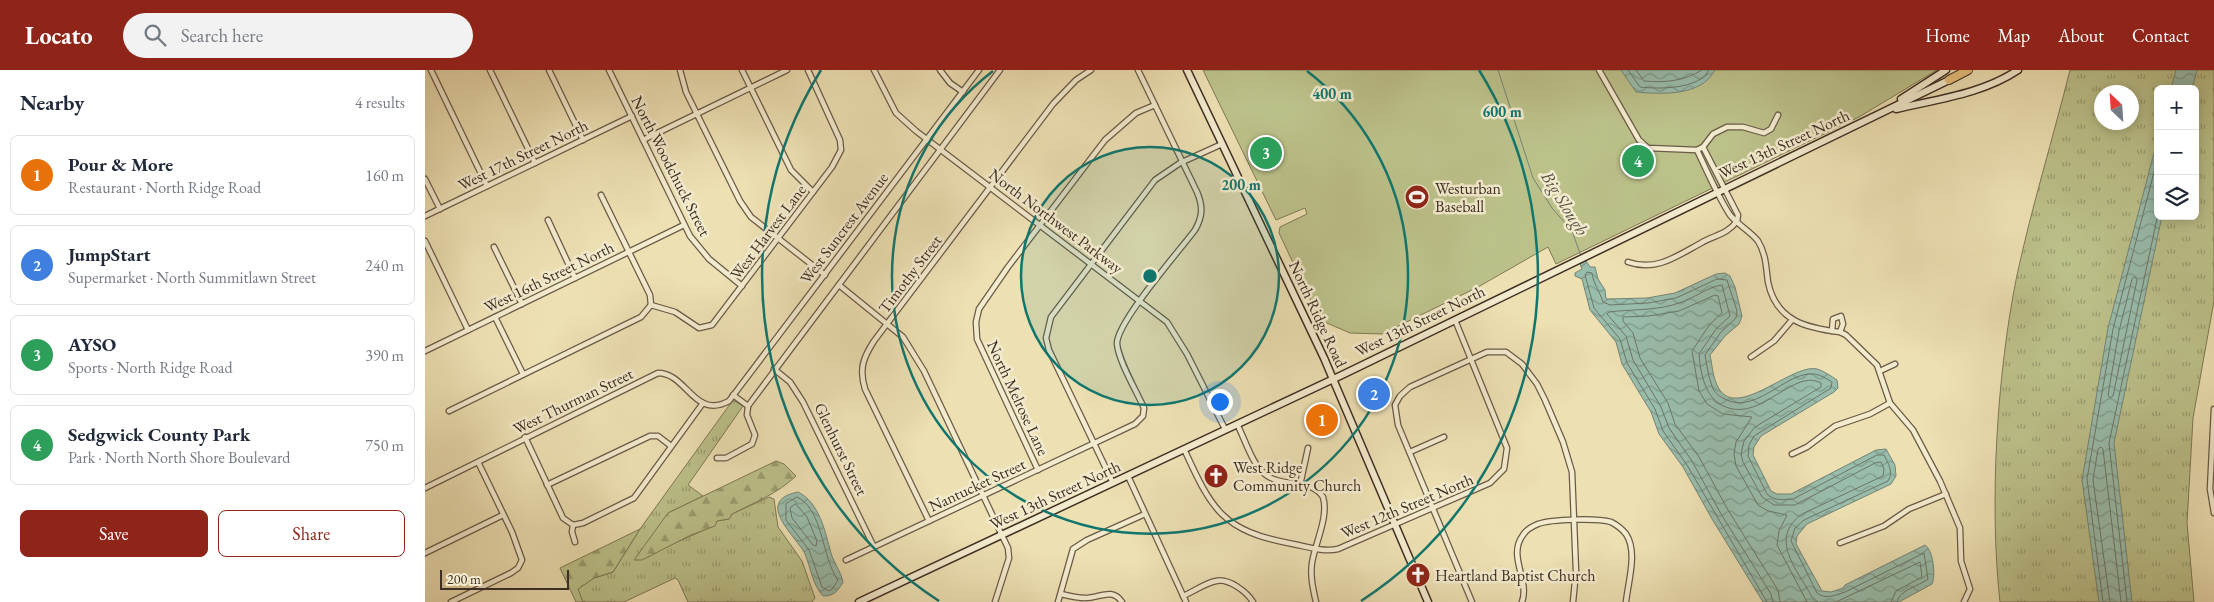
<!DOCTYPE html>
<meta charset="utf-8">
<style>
body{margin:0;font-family:"EB Garamond",serif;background:#f2f2f3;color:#1f2937}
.controls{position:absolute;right:15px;top:15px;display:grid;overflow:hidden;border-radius:8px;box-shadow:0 2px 12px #0003}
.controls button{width:45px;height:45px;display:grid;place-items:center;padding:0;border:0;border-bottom:1px solid #e0e1e3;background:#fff;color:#1f2937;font:25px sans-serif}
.compass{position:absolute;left:1669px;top:15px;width:45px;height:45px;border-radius:50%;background:#fff;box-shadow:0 2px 12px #0003;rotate:335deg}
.scale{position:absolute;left:15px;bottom:12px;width:129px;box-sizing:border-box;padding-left:5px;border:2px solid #3f2e24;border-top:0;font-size:14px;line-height:18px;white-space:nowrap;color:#3f2e24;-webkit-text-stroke:4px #f3ebce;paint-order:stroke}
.you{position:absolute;left:794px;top:331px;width:18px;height:18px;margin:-12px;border:4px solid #fff;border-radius:50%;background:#1a73e8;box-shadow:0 0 0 8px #1a73e833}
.badge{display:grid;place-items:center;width:32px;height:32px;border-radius:50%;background:#8f2418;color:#fff;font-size:16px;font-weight:700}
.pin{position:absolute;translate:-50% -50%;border:2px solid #fff;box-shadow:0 1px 5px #0006}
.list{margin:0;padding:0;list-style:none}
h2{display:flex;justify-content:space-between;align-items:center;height:65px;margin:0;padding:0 20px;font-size:21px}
h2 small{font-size:16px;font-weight:400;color:#747a83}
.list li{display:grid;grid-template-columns:32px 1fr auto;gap:15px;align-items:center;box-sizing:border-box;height:80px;margin:0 10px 10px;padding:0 10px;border:1px solid #e0e1e3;border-radius:8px}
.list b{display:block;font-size:19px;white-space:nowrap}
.list p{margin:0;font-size:16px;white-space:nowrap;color:#747a83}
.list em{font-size:16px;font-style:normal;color:#747a83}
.actions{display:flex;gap:10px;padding:15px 20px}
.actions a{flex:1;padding:11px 0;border:1px solid #8f2418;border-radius:8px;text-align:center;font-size:18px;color:#8f2418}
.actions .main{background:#8f2418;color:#fff}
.icon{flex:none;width:28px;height:28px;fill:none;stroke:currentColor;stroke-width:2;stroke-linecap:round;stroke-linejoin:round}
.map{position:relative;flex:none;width:1789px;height:532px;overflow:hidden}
header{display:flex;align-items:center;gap:30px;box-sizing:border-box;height:70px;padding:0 25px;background:#8f2418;color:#fff}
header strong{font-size:24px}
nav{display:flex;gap:28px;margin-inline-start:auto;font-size:18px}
.search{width:350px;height:45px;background:#f2f2f3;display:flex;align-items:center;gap:12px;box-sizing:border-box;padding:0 18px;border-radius:28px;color:#747a83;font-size:19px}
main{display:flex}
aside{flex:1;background:#fff}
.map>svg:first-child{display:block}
.grass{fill:url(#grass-tufts);stroke:#7e7857;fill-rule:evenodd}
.forest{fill:url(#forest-firs);stroke:#7e7857}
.park{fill:#bcc18a;stroke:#7e7857}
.water{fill:url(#water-waves);stroke:#758476}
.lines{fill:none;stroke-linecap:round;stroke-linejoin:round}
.shore{stroke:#6c7668;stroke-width:1}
.stream{stroke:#758476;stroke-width:1}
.street-casing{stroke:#6a5a48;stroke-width:7}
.secondary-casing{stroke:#3f2e24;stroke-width:9}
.highway-casing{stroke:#3f2e24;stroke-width:10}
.street{stroke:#f3ebce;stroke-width:4.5}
.secondary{stroke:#f3ebce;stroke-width:6}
.highway{stroke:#e6c07a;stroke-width:8}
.ring{fill:none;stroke:#0f766e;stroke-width:2.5}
.labels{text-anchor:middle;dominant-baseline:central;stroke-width:5;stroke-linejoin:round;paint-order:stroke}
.street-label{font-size:16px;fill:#3f2e24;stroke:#f3ebce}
.poi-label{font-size:16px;fill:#3f2e24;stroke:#f3ebce;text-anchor:start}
.water-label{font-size:18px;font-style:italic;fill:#565246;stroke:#f3ebce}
.centre{fill:#0f766e;stroke:#f3ebce;stroke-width:2.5}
.ring-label{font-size:15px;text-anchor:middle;font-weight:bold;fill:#0f766e;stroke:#f3ebce;stroke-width:5;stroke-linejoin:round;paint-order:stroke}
</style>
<header>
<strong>Locato</strong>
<div class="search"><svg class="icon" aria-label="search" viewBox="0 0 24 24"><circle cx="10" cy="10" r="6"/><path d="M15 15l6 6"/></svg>Search here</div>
<nav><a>Home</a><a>Map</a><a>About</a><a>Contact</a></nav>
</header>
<main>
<aside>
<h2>Nearby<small>4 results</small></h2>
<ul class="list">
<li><span class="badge" style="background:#e8710a">1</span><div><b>Pour &amp; More</b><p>Restaurant · North Ridge Road</p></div><em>160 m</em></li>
<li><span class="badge" style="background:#3f7fe0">2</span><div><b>JumpStart</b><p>Supermarket · North Summitlawn Street</p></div><em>240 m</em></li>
<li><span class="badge" style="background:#2e9e5b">3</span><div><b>AYSO</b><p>Sports · North Ridge Road</p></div><em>390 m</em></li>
<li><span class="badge" style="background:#2e9e5b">4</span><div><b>Sedgwick County Park</b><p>Park · North North Shore Boulevard</p></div><em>750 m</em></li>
</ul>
<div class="actions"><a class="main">Save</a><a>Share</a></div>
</aside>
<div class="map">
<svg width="1789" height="532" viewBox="0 0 1789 532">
<defs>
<pattern id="grass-tufts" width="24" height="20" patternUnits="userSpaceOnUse" patternTransform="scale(1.25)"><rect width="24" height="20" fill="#bcc18a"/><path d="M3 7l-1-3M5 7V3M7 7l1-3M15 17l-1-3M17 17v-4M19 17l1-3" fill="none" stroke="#9a9d71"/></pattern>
<pattern id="forest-firs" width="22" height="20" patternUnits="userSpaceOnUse" patternTransform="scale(1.25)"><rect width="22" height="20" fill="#bcc18a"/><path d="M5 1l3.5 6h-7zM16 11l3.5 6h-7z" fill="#9a9d71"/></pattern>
<pattern id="water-waves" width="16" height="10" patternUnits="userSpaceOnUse" patternTransform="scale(1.25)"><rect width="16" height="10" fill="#99bdac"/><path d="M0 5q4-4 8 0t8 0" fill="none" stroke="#7e9a8c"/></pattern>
</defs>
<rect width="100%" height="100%" fill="#ede0b3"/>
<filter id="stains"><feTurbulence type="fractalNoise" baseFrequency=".004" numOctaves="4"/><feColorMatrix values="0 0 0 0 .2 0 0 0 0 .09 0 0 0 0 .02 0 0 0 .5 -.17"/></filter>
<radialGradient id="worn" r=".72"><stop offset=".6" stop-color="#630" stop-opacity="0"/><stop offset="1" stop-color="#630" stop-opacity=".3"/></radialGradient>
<!-- grass -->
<g class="grass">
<path d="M1645,0H1789V231L1768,348L1762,453L1769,532H1575C1564,433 1572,303 1592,205C1607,136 1628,68 1645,0ZM1733,19H1770V146H1733ZM1676,22H1706V52H1676Z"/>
<path d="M308,330L318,336L263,415L278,426L243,443L223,487C236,476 287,460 292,451L304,449L307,444L344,427L349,429L353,457L377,491L390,528L387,532H263L253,510L250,508L199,532H158L152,519L169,508L188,502L215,459Z"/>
</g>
<!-- forest -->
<g class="forest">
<path d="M351,391L359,394L371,406C352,424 330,432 307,444L304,449L292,451L290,456L266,465L217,490H209L243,443Z"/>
<path d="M215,459L188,502L169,508L153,519L158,532H151L135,498Z"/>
</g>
<!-- park -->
<path class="park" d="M778,0H1512L1434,47L1131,194L1123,177L1053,217L957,264L925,263L895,250L854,163L855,157L882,144L880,138L851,150Z"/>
<!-- water -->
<g class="water">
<path d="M1196,0H1290C1276,27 1236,24 1211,22Z"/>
<path d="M1751,0H1772L1767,19H1746Z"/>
<path d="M1733,68V146H1737L1689,373L1707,532H1674L1657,410L1683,258Z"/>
<path d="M1161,191L1165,197H1170L1173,209L1180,220L1181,229L1222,228L1250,223L1291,204L1300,203L1305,206L1310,217L1317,246L1314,254L1300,266L1285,285C1287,294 1288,307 1292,315C1309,354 1366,293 1392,299C1399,301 1406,306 1412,310L1413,318L1409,322L1336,366L1329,377L1328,385L1346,421L1352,424H1366L1451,380L1461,379L1470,395L1471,406L1466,414L1382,454L1372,466L1371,474L1397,521L1406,522L1418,518L1420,515L1500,475C1508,480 1511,505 1507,514L1474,532H1338L1287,449L1258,397L1234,364L1226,342L1197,294L1191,272L1165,240L1157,209L1150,206V203L1157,199L1155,194Z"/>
<path d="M373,422C395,433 400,462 406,483C409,493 416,502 418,512C413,521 409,526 398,526C387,514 386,498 380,484C373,468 327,431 373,422Z"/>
</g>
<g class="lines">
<!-- shore -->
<g class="shore">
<path d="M1203,0L1215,17C1233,19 1274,20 1284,0"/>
<path d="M1211,0L1219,11C1240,13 1259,11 1277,0"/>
<path d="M1710,207L1712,210L1688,326L1685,328L1683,325L1694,261L1707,209Z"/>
<path d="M372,427C398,438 397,489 413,510L408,518L404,521L397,517L384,480L361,450V434Z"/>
<path d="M371,434L382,447L392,471L391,476L388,475L367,448L365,438Z"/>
<path d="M1342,532L1262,395L1238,361L1230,339L1202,293L1195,269L1169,238L1160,205L1162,202L1167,203C1168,213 1175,222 1178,232L1185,235L1223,233L1251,228L1292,209L1302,210L1312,241L1311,248L1296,262L1280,285C1282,295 1283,306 1287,316C1288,320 1292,325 1296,327C1330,349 1360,300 1390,304C1396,305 1402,309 1407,312L1406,318L1329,366L1324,375L1323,386L1342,424C1349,431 1359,430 1368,429L1452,385H1459C1463,393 1469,402 1463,411L1379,450L1370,458L1366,471L1392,523C1400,530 1411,525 1420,522L1499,483L1503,509C1494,516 1474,520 1472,532"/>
<path d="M1348,532L1346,524L1296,444L1267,391L1244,358L1236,337L1208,290L1201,266L1182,244L1184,242C1206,239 1232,241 1254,233C1268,229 1282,217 1297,215L1305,246L1291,259L1274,284C1275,300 1279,323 1293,333C1333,359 1366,297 1396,313V317L1330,357L1319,371L1316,384L1318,392L1337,427L1349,435H1370L1450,393L1456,392L1459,399L1458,406L1377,444C1343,469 1372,499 1387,527L1393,532"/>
<path d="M1355,532L1353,520L1303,440L1274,387L1250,354L1243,333L1215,288L1208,263L1198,251V247L1224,246L1254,241L1290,225L1293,226L1297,243L1285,254L1267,281L1274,321L1282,334L1298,344L1327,347L1311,372L1309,384L1311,396L1333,435L1343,441L1362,445L1354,461L1352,475L1382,532"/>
<path d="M1411,532L1495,492L1497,507L1471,521L1466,532"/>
<path d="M1678,532L1662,409L1688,259L1733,87"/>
<path d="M1685,532L1668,410L1673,379L1676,377L1678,379L1696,532"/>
<path d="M1702,532L1684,373L1733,144"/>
</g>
<!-- stream -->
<path class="stream" d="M1073,0L1108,108L1127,138L1147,161L1156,186"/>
<defs>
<g id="street">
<path d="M6,0L62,116"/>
<path d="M65,0L110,93"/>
<path d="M124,0L158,70"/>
<path d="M184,0L265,166L284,189L317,216"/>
<path d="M255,0L261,22L315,131L326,147L400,205"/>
<path d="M317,0L366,100L388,122"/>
<path d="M449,0L471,43L491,61L742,252L762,284L800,359"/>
<path d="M515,0L525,13L538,22"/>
<path d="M1174,0L1214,70L1223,78L1272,80L1278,77L1288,64L1302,57H1318L1339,63L1346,59L1353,45"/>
<path d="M218,70L362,0"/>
<path d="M1278,77L1313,145L1312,151"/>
<path d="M1272,80C1282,101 1292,125 1305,145C1313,155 1325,161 1333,171C1341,184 1341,197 1343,212C1351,251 1381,258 1415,262L1421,265L1452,295L1465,333L1488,360L1515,411L1535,458L1536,491L1545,519L1539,532"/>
<path d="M0,109L15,139"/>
<path d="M176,125L225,225L226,235"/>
<path d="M0,146L207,46"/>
<path d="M123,150L150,208"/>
<path d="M0,171L43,260"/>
<path d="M69,177L97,234"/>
<path d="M1203,192C1231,202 1252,186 1276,173C1289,165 1302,165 1312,151"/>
<path d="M414,215L478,267L499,301L583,478L584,488L570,532"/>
<path d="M226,235L250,242L274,258L287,255L407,97L416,80L415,70L383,0"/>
<path d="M70,247L98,304"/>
<path d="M1407,261L1408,249L1416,246L1418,254L1415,262"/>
<path d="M0,281L259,155"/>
<path d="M1326,287L1349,271L1367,250"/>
<path d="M349,299L365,312L378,332L449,477"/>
<path d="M1455,301L1470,294"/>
<path d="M308,325L323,336"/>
<path d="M1789,339L1785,419L1789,443"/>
<path d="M24,341L216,247L226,235"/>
<path d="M812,354C820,369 827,395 841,405C858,418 886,408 898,427C904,447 890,473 887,493C885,506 888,519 891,532"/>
<path d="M100,367L138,448L148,455L147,462L150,472"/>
<path d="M759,379C787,440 797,461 868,474C883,477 898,482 913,479L1065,413L1079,399L1082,378L1030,250"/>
<path d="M985,382L1019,367"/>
<path d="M1367,384L1382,377L1410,356L1445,344L1465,333"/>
<path d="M292,388H301L327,374L330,365L322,345L323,336L575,0"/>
<path d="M613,400L552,269L551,252L554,239L583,197L680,70L711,43L730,35"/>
<path d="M703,406L761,532"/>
<path d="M688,413L624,280L621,268L626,247L730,110L755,93L797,74"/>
<path d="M122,415L225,366H233L246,376"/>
<path d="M875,415L883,378"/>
<path d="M0,418L233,303C262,303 269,350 304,331L554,0"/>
<path d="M504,451L440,319C434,299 438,288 449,271L628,34L651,10L666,0"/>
<path d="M148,455L158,453L209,428L278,333"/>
<path d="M1415,473L1459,456L1484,439L1521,424"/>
<path d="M0,483L78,445"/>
<path d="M421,490L710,354L718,346L719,338C711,320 694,292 692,274C691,253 755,180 770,160C778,146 778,136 772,122L713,0"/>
<path d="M636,524C644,526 652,528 660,528C675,528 687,517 697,532"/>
<path d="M758,526C768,522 780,513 791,511C804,508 822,522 828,532"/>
<path d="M26,532L86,503L93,498L97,490L87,462L54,394"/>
<path d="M633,532L648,479L662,470L720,444"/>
<path d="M1047,532L973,355L970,335L975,326L985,317L1062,282H1081L1097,294L1112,314L1120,330L1138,372L1147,402L1151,501L1148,532"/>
<path d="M1097,532C1105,510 1082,486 1098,465C1101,460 1108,456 1113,454C1127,449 1173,448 1186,452C1192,455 1197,459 1201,464C1213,482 1203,512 1201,532"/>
</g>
<g id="secondary">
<path d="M762,0L899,288L1003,532"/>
<path d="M1476,29L1521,0"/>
<path d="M1471,39C1513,29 1557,24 1593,0"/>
<path d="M434,532L917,305L1524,10"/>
</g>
<path id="highway" d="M1524,10L1543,0"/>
</defs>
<!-- street casing -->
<use href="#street" class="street-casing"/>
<!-- secondary casing -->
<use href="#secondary" class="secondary-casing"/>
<!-- highway casing -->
<use href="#highway" class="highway-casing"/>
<!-- street -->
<use href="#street" class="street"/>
<!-- secondary -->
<use href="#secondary" class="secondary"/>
<!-- highway -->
<use href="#highway" class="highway"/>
</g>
<!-- distance rings -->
<circle cx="725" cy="206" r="129" fill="#0f766e" fill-opacity=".12"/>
<g class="ring">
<circle cx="725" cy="206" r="129"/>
<path d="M882 1A258 258 0 1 1 568 1"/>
<path d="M514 531A388 388 0 0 1 396 0M1054 0A388 388 0 0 1 936 531"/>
</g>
<!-- icons -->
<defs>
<symbol id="stadium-disc" viewBox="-11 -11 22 22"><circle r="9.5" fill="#8f2418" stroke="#f3ebce"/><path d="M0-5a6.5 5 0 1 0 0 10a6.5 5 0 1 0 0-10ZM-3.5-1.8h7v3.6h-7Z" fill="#fff"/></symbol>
<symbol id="church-disc" viewBox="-11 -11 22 22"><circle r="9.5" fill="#8f2418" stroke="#f3ebce"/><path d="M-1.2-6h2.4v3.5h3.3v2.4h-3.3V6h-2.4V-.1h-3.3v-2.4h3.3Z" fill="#fff"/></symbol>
</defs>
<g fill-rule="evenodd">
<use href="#stadium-disc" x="978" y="113" width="28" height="28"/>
<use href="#church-disc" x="777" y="392" width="28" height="28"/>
<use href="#church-disc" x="979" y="491" width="28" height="28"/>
</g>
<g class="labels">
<!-- street labels -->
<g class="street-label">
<text transform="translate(1359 74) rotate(-25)">West 13th Street North</text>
<text transform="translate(98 85) rotate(-26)">West 17th Street North</text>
<text transform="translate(246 96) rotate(63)">North Woodchuck Street</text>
<text transform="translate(631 151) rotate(37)">North Northwest Parkway</text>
<text transform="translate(419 158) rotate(-53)">West Suncrest Avenue</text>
<text transform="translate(343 162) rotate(-53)">West Harvest Lane</text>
<text transform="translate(485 204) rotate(-53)">Timothy Street</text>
<text transform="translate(124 207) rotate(-26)">West 16th Street North</text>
<text transform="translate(893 244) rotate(65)">North Ridge Road</text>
<text transform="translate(995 251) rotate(-26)">West 13th Street North</text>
<text transform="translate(593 328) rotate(65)">North Melrose Lane</text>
<text transform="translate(148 331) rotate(-26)">West Thurman Street</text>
<text transform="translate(416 379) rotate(64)">Glenhurst Street</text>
<text transform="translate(552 415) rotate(-25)">Nantucket Street</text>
<text transform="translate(630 425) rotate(-25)">West 13th Street North</text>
<text transform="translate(982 436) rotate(-23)">West 12th Street North</text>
</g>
<!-- poi labels -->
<g class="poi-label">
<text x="1010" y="118">Westurban<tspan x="1010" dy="18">Baseball</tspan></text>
<text x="808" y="397">West Ridge<tspan x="808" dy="18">Community Church</tspan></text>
<text x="1010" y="505">Heartland Baptist Church</text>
</g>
<!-- water labels -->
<g class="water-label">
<text transform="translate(1140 133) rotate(58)">Big Slough</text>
</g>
</g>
<circle cx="725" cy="206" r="8" class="centre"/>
<g class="ring-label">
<text x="907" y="29">400 m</text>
<text x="1077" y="47">600 m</text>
<text x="816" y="120">200 m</text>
</g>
<rect width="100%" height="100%" filter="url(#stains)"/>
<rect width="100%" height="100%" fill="url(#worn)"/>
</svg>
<div class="controls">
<button>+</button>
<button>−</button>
<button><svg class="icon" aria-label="layers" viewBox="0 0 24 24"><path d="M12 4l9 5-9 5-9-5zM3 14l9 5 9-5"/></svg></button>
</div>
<svg class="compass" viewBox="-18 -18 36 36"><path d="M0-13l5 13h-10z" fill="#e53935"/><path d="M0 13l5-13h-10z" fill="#747a83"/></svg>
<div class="scale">200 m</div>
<div class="you"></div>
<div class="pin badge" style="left:897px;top:350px;background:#e8710a">1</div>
<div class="pin badge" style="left:949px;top:324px;background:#3f7fe0">2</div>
<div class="pin badge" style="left:841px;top:83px;background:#2e9e5b">3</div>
<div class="pin badge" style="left:1213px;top:91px;background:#2e9e5b">4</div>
</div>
</main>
